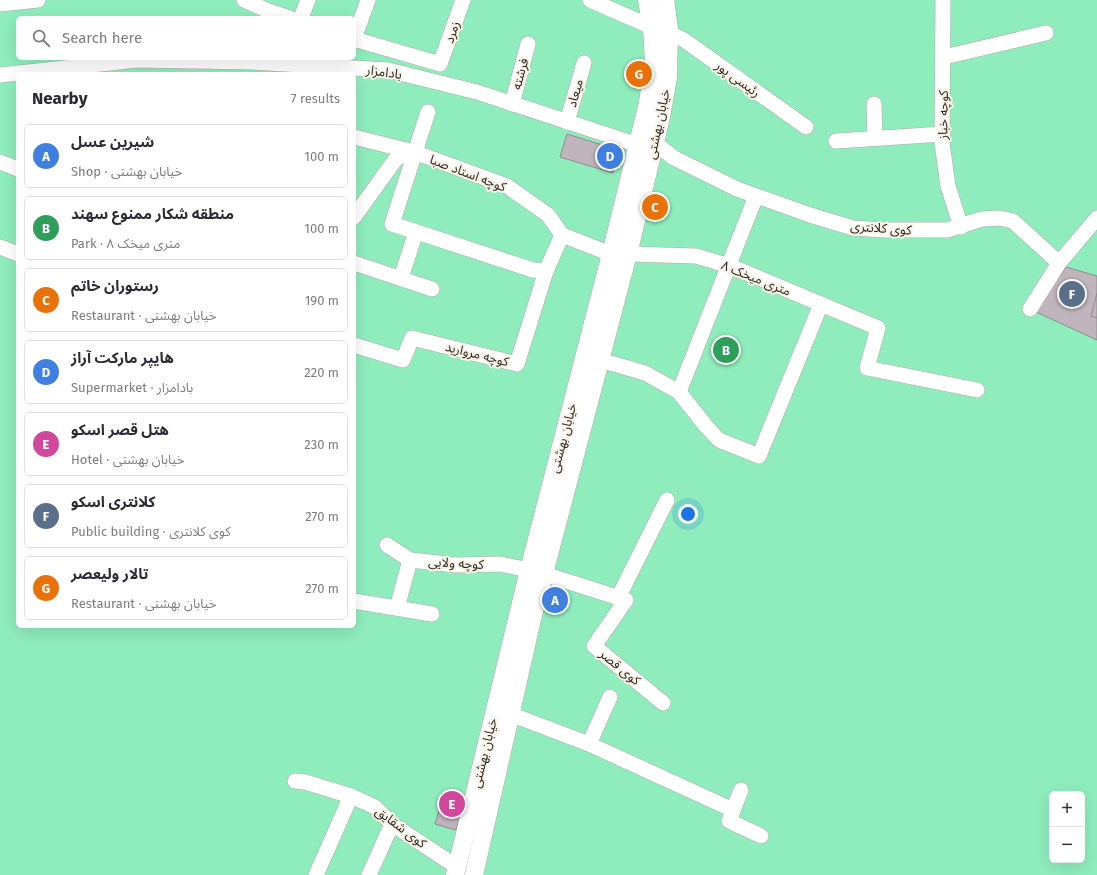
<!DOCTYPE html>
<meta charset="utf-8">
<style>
body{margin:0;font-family:"Fira Sans","Noto Sans Arabic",sans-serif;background:#f2f2f3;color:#2b2b33}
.controls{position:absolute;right:12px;bottom:12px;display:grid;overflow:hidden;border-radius:6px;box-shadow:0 4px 16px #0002}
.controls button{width:36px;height:36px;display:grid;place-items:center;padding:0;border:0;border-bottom:1px solid #e1e1e2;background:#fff;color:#2b2b33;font:20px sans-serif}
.you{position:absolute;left:688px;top:514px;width:14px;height:14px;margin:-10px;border:3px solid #fff;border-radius:50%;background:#1a73e8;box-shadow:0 0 0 6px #1a73e833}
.badge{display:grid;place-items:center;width:26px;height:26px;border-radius:50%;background:#0f766e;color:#fff;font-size:13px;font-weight:700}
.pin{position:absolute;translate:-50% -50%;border:2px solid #fff;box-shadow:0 1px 4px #0006}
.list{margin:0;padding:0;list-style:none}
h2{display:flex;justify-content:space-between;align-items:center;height:52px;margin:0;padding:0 16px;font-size:17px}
h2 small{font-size:13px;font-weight:400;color:#7c7c81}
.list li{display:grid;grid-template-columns:26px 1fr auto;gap:12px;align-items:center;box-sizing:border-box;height:64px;margin:0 8px 8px;padding:0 8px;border:1px solid #e1e1e2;border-radius:6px}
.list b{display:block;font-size:15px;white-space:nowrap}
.list p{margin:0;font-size:13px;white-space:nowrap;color:#7c7c81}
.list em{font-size:13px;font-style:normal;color:#7c7c81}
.icon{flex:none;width:22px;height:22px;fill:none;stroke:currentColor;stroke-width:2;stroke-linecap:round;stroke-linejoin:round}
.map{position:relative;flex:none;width:1097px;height:875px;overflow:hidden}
.search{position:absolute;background:#fff;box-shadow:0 4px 16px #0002;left:16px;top:16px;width:340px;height:44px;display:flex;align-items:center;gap:10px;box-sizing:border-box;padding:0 14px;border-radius:6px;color:#7c7c81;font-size:15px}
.panel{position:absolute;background:#fff;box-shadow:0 4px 16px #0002;left:16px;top:72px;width:340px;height:556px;border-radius:6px}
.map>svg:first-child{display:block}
.green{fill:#8fedbd;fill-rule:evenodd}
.building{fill:#c0b5bc;stroke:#93898f}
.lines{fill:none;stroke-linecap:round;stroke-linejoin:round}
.minor-casing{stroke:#b1aaa1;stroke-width:16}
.major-casing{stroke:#b1aaa1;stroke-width:19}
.minor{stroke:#fff;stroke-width:15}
.major{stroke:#fff;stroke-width:18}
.labels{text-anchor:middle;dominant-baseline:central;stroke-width:4;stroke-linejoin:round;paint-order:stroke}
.street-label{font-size:13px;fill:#2c2925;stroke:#f9f2e8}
</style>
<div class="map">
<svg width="1097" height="875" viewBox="0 0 1097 875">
<rect width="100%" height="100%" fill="#f9f2e8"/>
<!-- green -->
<path class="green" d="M0,0H1097V875H0ZM18,18H354V58H18ZM18,74H354V626H18ZM1052,794H1082V860H1052Z"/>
<!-- building -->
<g class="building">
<path d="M567,134L609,147L613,151L615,159L613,173L560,157Z"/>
<path d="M1066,267L1097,276V340L1036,312Z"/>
<path d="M1097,293V318L1091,316Z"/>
<path d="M445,791L465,797L456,830L435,824Z"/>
</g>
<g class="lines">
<defs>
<g id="minor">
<path d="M244,0L266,10L290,18"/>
<path d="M590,0L652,27"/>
<path d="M943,0L942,143L948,186L961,227"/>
<path d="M0,4L38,0"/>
<path d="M301,18L308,0"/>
<path d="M669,33L684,40L806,127"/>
<path d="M354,39L440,64L463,0"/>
<path d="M354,39L368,0"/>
<path d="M944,57L1046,33"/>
<path d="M0,75L137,60L251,62L388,70L477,92L638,145"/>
<path d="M512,104L528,44"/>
<path d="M874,104L875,138"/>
<path d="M428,112L392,224L533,270L546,271L562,235"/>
<path d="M567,122L584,63"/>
<path d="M354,137L414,152L507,186L548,215L562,235L611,254"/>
<path d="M836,141L943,134"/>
<path d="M655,143L674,158L737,189L810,215L853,228L885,230H947L982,219L1000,218L1013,221L1059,263"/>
<path d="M0,162L18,169"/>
<path d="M354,217L395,160L407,151"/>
<path d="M0,247L18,254"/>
<path d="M628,254L696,256L730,266L878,328L867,368L977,390"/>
<path d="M354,263L432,289"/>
<path d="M401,278L416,232"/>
<path d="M1030,309L1059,263L1097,218"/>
<path d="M354,345L403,360L412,338L517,364L546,271"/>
<path d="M600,360L645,373L679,392L705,425L719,440L759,456L821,304"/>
<path d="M679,392L756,196"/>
<path d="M387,545L410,560L456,565L500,564L529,570"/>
<path d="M544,574L626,600L594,646L663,703"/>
<path d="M618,598L667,500"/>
<path d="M354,601L432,614"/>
<path d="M397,608L410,560"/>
<path d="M510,714L589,744L733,810"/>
<path d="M589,744L610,697"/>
<path d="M295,781L305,782L351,796L375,807L392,824L457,867"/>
<path d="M741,790L729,821L761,836"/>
<path d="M316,875L351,796"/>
<path d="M369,875L392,824"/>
</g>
<g id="major">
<path d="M455,875L529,570L611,254L648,103L654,62L652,27L647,0"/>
<path d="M474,875L532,619L628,254L661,117L668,77L669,29L665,0"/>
</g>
</defs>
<!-- minor casing -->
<use href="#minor" class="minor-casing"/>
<!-- major casing -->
<use href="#major" class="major-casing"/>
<!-- minor -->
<use href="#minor" class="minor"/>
<!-- major -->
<use href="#major" class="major"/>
</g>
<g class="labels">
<!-- street labels -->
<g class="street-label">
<text transform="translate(452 32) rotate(-71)">زمرد</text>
<text transform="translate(384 72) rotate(8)">بادامزار</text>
<text transform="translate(520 74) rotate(-75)">فرشته</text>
<text transform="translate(738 79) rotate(36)">رئیسی پور</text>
<text transform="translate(575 93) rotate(-74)">میعاد</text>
<text transform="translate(943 115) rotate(-89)">کوچه خباز</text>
<text transform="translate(658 124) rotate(-78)">خیابان بهشتی</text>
<text transform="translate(468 173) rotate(21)">کوچه استاد صبا</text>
<text transform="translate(881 228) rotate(4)">کوی کلانتری</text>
<text transform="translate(756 278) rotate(22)">۸ متری میخک</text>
<text transform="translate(477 354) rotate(14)">کوچه مروارید</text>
<text transform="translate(563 438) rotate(-75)">خیابان بهشتی</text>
<text transform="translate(456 563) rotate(3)">کوچه ولایی</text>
<text transform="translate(620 667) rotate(39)">کوی قصر</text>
<text transform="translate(484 753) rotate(-76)">خیابان بهشتی</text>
<text transform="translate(401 827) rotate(37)">کوی شقایق</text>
</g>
</g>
</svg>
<div class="controls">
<button>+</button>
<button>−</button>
</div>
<div class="you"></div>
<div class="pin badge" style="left:555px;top:600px;background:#3f7fe0">A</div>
<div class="pin badge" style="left:726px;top:350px;background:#2e9e5b">B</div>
<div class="pin badge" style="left:655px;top:207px;background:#e8710a">C</div>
<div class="pin badge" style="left:610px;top:156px;background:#3f7fe0">D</div>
<div class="pin badge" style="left:452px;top:804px;background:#d1479c">E</div>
<div class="pin badge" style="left:1072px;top:294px;background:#5c6f8a">F</div>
<div class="pin badge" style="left:639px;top:74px;background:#e8710a">G</div>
<div class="search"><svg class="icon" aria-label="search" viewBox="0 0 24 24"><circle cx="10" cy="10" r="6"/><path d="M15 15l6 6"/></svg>Search here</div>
<section class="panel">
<h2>Nearby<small>7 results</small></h2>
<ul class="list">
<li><span class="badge" style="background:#3f7fe0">A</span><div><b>شیرین عسل</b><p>Shop · خیابان بهشتی</p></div><em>100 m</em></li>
<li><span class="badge" style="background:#2e9e5b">B</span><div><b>منطقه شکار ممنوع سهند</b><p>Park · ۸ متری میخک</p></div><em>100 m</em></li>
<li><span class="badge" style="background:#e8710a">C</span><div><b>رستوران خاتم</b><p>Restaurant · خیابان بهشتی</p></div><em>190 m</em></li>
<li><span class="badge" style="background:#3f7fe0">D</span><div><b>هایپر مارکت آراز</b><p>Supermarket · بادامزار</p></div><em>220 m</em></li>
<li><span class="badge" style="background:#d1479c">E</span><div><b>هتل قصر اسکو</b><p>Hotel · خیابان بهشتی</p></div><em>230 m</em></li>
<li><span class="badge" style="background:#5c6f8a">F</span><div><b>کلانتری اسکو</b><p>Public building · کوی کلانتری</p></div><em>270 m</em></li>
<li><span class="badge" style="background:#e8710a">G</span><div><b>تالار ولیعصر</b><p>Restaurant · خیابان بهشتی</p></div><em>270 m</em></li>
</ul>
</section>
</div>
